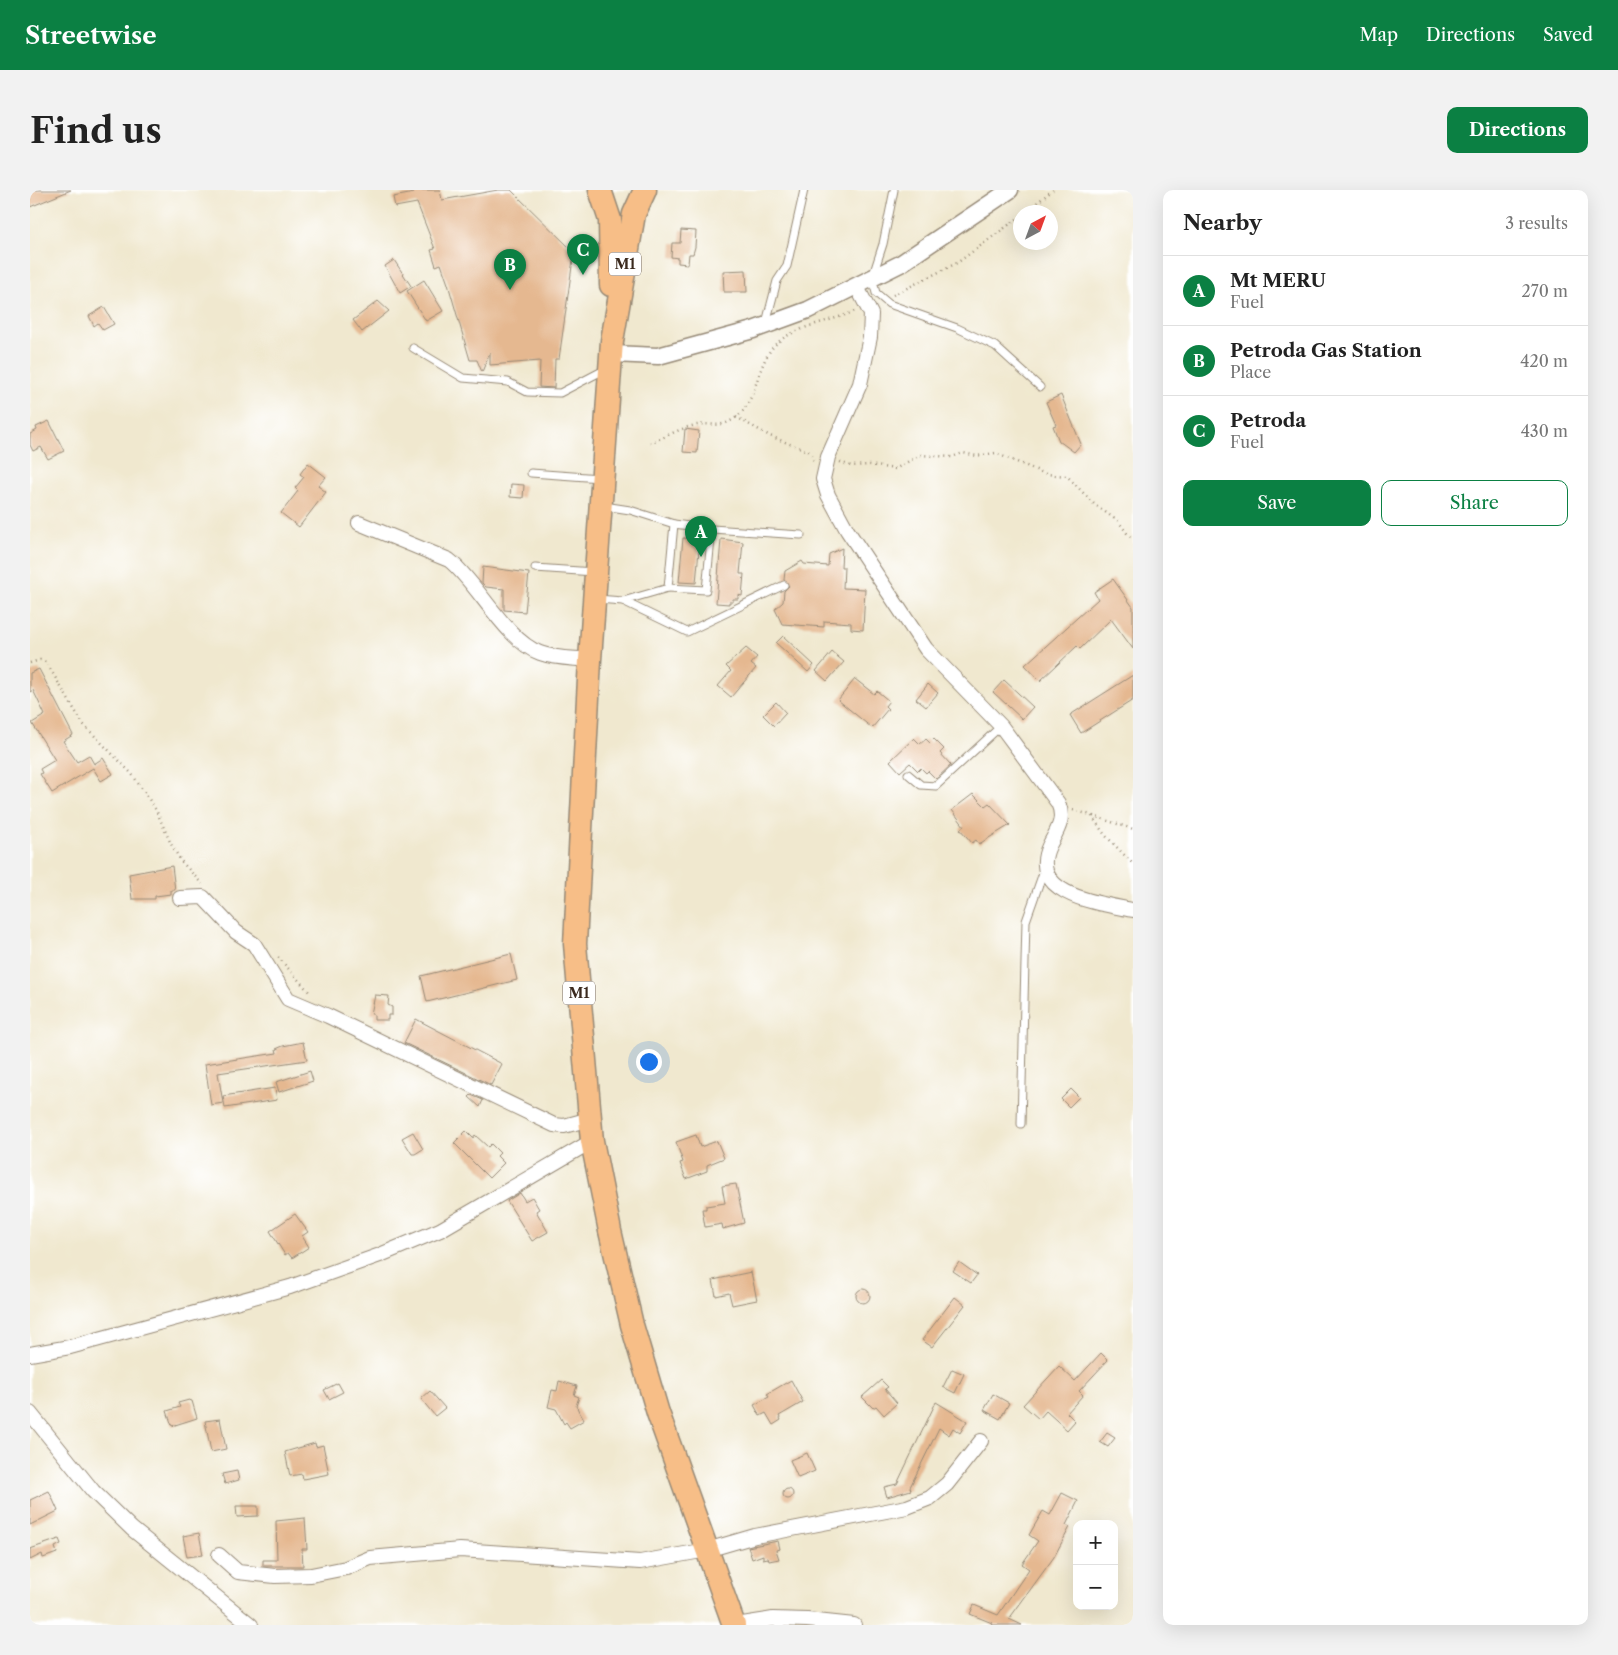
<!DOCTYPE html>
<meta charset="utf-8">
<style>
body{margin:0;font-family:"Libre Caslon Text",serif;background:#f2f2f2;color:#222}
.controls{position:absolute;right:15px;bottom:15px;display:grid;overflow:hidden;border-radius:10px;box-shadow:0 5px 20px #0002}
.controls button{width:45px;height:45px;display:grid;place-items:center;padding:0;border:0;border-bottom:1px solid #e0e0e0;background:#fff;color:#222;font:25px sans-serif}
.compass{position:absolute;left:983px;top:15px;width:45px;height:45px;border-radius:50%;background:#fff;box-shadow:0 5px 20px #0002;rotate:41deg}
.you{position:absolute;left:618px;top:871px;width:18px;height:18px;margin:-12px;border:4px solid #fff;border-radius:50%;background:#1a73e8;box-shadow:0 0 0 8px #1a73e833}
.badge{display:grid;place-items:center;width:32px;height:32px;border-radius:50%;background:#0b8043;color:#fff;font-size:16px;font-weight:700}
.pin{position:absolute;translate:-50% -41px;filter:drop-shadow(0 1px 2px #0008)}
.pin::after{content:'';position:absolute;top:26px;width:18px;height:15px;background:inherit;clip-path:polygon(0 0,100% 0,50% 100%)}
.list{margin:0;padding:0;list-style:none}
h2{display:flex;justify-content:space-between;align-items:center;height:65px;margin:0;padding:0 20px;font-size:21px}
h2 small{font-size:16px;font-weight:400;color:#767676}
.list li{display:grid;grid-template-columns:32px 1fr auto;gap:15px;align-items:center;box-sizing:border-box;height:70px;padding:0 20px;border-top:1px solid #e0e0e0}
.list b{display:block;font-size:19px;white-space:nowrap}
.list p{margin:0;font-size:16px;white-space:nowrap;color:#767676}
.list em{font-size:16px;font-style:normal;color:#767676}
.actions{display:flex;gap:10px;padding:15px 20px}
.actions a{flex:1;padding:11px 0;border:1px solid #0b8043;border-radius:10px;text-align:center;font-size:18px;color:#0b8043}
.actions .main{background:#0b8043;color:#fff}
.map{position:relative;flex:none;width:1103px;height:1435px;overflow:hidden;border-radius:10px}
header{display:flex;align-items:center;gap:30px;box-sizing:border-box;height:70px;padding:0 25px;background:#0b8043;color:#fff}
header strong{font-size:24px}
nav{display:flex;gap:28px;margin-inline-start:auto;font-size:18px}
.intro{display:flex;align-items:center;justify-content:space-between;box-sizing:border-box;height:120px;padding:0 30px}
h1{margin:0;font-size:35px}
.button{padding:12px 22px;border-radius:10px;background:#0b8043;color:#fff;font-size:18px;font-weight:700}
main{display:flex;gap:30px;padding:0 30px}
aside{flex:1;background:#fff;border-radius:10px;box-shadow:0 5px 20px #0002}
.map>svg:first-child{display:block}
.building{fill:#e5b890}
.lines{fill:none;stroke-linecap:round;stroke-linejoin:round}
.service-casing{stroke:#968976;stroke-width:9}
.minor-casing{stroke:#968976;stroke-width:16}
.tertiary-casing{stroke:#968976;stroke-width:19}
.trunk-casing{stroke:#968976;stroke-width:25}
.path{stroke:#968976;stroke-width:2.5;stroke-dasharray:1 4;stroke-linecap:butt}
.service{stroke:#fff;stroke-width:7}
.minor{stroke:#fff;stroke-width:14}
.tertiary{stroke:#fff;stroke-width:16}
.trunk{stroke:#f7be87;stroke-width:22}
.labels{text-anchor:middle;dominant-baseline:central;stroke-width:4.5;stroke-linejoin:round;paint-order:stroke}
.shield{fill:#fff;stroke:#766a62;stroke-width:1}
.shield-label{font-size:14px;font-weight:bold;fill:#3b2a1e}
</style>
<header>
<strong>Streetwise</strong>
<nav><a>Map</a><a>Directions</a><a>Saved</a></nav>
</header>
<div class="intro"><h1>Find us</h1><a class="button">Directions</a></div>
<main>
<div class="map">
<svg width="1103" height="1435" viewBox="0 0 1103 1435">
<rect width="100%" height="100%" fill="#fff"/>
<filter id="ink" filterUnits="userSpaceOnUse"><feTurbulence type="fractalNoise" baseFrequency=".02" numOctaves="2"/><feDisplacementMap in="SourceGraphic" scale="10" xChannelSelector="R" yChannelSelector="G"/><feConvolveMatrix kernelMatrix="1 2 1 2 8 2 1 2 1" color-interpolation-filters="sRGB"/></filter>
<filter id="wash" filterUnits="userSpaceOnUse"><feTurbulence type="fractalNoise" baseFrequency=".0096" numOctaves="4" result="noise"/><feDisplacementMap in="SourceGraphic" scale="20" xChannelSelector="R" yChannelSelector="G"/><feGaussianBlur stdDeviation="1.12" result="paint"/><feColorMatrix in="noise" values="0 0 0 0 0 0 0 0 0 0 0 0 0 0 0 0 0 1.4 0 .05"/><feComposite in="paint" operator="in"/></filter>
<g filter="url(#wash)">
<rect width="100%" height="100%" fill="#f0e8cf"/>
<g id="blocks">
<!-- building -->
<g class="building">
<path d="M0,0H41L0,17Z"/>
<path d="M383,0H410L412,10L468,0H481L544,62L529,169H525L524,198L509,197L510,171L460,175V162L452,182L447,170H440L418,94L411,74L406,76L401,60L405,59L387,13L365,17L363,7L384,3Z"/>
<path d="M651,40L666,41L665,57L663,64H659L658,74L648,73V68L641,67L642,53H650Z"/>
<path d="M364,70L381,96L370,103L355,76Z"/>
<path d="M716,80L717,102H694L693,81Z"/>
<path d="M394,90L413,121L396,131L377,101Z"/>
<path d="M348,111L359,121L332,142L323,130Z"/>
<path d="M74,117L84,134L73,140L68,133L64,136L59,126Z"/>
<path d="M1031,205L1051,254L1044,262L1029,251L1023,236L1026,235L1016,212Z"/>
<path d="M19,231L34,261L18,269L11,257L3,261L0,255V244L7,240L6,237Z"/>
<path d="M655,239L669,241L667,263L653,262Z"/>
<path d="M278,273L296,287L288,296L296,302L269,337L251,323L268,301L265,298L274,287L270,284Z"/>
<path d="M481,294L494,295L493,308L480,307Z"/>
<path d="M653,348L670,349L666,393L649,392Z"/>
<path d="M691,349L713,352L710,384H714L712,406L708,405V409H703V412H699V414L686,413Z"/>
<path d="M812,358L811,377H814L813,398L835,399L833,440L821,439V433L794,431V437L752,434L745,419L753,412L754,401L759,396L754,390L755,381L772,371L774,374L798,376L799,364Z"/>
<path d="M453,377L499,383L495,422L474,420V399L456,397L452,393Z"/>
<path d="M1083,389L1103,417V459L1081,429L1050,459L1047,456L1010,491L995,475L1068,409L1064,402Z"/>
<path d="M753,446L784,475L778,482L746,453Z"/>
<path d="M716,458L727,467L721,474L726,478L701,507L688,496L701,481L696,476Z"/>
<path d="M802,462L814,472L797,491L786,481Z"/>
<path d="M9,479L43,545L33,551L47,572L59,565L64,574L73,568L83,584L71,591L63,578L22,603L10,584L12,583L10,579L25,570L2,533L15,525L3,500L0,502V483Z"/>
<path d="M1103,485V510L1051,543L1040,525Z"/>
<path d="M825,489L844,504L847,501L859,511L855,516L858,519L842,538L808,510Z"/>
<path d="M974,490L1003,517L992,529L963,502Z"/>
<path d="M898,494L908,503L896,517L886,509Z"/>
<path d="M746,512L756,523L744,536L733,525Z"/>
<path d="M884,548L890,554L896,549L900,553L904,549L914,559L910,563L921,575L906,589L898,581L896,583L891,578L888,581L880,573L870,582L860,571Z"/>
<path d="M943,604L955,616L959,613L980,635L949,654L946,650L942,653L930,639L934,636L922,620Z"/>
<path d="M142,676L145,700H141V704L125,706V709H102L99,684Z"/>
<path d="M481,764L487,790L397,812L391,786Z"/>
<path d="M345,805L359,806L358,815L362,817V825H358V830H344V824H341Z"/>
<path d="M386,829L472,874L461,895L374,853Z"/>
<path d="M273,852L277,870L188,883L193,913L181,915L175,874L247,863L246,859L253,856Z"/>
<path d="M280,881L283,891L249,902L246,892Z"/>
<path d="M245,898L247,910L195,918L193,906Z"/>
<path d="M1041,899L1049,907L1039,917L1031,909Z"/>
<path d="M441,905L453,910L450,917L439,907Z"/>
<path d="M436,941L443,948L445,945L458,957L461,954L470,963L467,966L474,973L459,988L424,953Z"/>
<path d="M383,942L393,959L385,964H382L372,948Z"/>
<path d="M666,945L670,957L687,951L694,968L677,975V981L656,989L650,973L653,972L646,952Z"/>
<path d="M706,994L714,1033L693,1039L692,1034L675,1037L672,1019H676V1016L695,1013L692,996Z"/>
<path d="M490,1003L495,1011L502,1007L509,1019L506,1021L518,1042L502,1051L477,1011Z"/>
<path d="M265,1024L278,1042L272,1046L279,1057L262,1068L258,1063L255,1065L240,1041Z"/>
<path d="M929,1072L947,1085L941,1093L923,1081Z"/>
<path d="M721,1082L727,1110L702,1115L699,1103L686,1106L683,1090Z"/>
<circle cx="833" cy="1106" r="7"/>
<path d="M925,1107L935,1115L902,1157L892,1150Z"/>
<path d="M1071,1163L1078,1170L1049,1201L1053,1205L1037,1223L1045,1231L1037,1240L1016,1221L1009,1229L993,1215L1029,1176L1045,1191Z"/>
<path d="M922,1179L934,1184L925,1203L913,1197Z"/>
<path d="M761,1190L773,1212L749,1226L751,1230L743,1235L736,1223L730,1226L724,1215L739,1207L737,1204Z"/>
<path d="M851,1190L858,1197L855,1199L867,1213L854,1225L846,1216L843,1218L832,1207Z"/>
<path d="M529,1191L547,1196L544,1205L549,1207L546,1216L554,1230L540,1238L536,1232L534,1234L526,1219L518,1217L522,1200L527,1201Z"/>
<path d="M308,1193L313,1202L299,1209L294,1200Z"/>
<path d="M400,1201L415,1218L405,1226L391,1209Z"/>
<path d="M963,1204L979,1213L970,1229L954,1220Z"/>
<path d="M159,1210L162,1211L167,1228L142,1236L137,1221L150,1217L148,1213Z"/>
<path d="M906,1212L937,1231L930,1243L923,1238L919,1245L909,1238L880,1297L881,1300L857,1307L854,1297L867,1294Z"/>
<path d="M190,1229L196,1259L181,1262L175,1231Z"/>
<path d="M1077,1243L1085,1248L1078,1257L1070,1252Z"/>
<path d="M285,1253L286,1257L293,1255L299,1284L273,1289L272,1284L260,1286L255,1262Z"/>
<path d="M777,1263L785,1281L768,1288L760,1270Z"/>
<path d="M207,1281L209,1290L195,1294L192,1284Z"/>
<circle cx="758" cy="1304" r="5"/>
<path d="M19,1301L28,1321L0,1335V1310Z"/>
<path d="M1032,1303L1048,1311L1036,1335L1040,1337L1024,1367L979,1429L992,1435H961L962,1433L940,1424L944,1415L968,1425L999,1379L992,1374L1008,1351L999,1345L1013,1321L1020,1325Z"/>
<path d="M206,1316H228V1326L207,1327Z"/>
<path d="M275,1328L277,1359H272L273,1376H233V1370H247L246,1331Z"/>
<path d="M169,1343L173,1365L157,1367L153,1346Z"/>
<path d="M29,1349L31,1354L25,1357L27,1363L13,1368L12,1364L0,1370V1359Z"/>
<path d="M748,1351L750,1359L746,1360L749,1369L739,1371L738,1368L733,1369V1365L722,1369L718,1357Z"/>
</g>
</g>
</g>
<g filter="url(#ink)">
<use href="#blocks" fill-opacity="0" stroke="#968976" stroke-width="1"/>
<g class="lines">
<defs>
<g id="service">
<path d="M864,0L853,54L842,88L846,103L859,114L927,138L965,156L1010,197"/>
<path d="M736,133L747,91L757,76L774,0"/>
<path d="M383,158L433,188L478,192L497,202L530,203L576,179"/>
<path d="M501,283L570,288"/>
<path d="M682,339L771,345"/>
<path d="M505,378L564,382"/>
<path d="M638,398L676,400L682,339L644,334"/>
<path d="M567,409L593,411L638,398L644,334L600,320L574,316"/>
<path d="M593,411L657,442L754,395"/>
<path d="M878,584L891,595L906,596L971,536"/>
<path d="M991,934L996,731L1014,680"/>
</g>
<g id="minor">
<path d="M827,97L841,124L840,147L830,194L798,267L793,289L798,305L817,340L896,459L971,536L1028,613C1036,630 1026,642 1019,656C996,706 1074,714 1103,720"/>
<path d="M329,333L419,370C447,392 476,451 510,463C526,469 544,468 560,470"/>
<path d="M150,708L173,707L206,742L224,754L258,809L298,826L524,935L534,936L560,929"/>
<path d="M0,1164L40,1157L260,1097L350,1065L410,1040L562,951"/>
<path d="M0,1223L63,1301L102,1339L221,1435"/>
<path d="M189,1365L208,1382L245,1386L281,1385L316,1378L340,1368L430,1360L610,1372L677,1360L725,1346L877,1317L900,1308L917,1294L951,1251"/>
<path d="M706,1435L743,1429L777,1430L824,1435"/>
</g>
<path id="tertiary" d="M582,164L628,166L723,140L778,120L870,74L980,0"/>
<g id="trunk">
<path d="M570,0L580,30L581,95"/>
<path d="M615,0L604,24L582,151L560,470L545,754L562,951L580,1041L602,1135L628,1223L704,1435"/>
</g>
</defs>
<!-- service casing -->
<use href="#service" class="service-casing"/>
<!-- minor casing -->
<use href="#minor" class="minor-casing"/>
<!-- tertiary casing -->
<use href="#tertiary" class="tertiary-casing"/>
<!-- trunk casing -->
<use href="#trunk" class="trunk-casing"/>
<!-- path -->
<g class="path">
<path d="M995,22L1023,0"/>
<path d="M863,105L927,73L991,26"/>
<path d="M706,227L740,246L780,262L784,271"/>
<path d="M620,253C635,247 652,237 667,235C683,232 688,239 704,229C729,212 725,173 747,153C768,135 801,132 825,121"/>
<path d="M810,272L821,276L840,275L865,279L890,265L922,267L933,263L947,266L965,263L1016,284L1037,286L1064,314L1089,332L1099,346L1103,348"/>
<path d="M0,473L10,470L16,472L53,534L102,584L126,620L141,654L151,671L172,694"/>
<path d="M1043,620L1061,625L1075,645L1103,674"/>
<path d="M1063,626L1103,639"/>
<path d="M248,767L281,804"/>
</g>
<!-- service -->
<use href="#service" class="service"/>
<!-- minor -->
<use href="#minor" class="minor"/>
<!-- tertiary -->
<use href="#tertiary" class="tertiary"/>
<!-- trunk -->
<use href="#trunk" class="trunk"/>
</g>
</g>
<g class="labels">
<!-- shield labels -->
<g class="shield">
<rect x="579" y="62.5" width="32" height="23" rx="4"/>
<rect x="533" y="791.5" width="32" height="23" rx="4"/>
</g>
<g class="shield-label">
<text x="595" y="74">M1</text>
<text x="549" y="803">M1</text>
</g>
</g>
</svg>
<div class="controls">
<button>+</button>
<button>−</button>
</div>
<svg class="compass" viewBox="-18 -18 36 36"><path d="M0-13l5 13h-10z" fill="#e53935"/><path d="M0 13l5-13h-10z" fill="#767676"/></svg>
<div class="you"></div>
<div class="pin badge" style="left:671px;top:367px">A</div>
<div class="pin badge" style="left:480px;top:100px">B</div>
<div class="pin badge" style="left:553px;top:85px">C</div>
</div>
<aside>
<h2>Nearby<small>3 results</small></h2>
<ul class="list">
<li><span class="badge">A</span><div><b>Mt MERU</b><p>Fuel</p></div><em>270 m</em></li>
<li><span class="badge">B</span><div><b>Petroda Gas Station</b><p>Place</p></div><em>420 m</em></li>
<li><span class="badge">C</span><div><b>Petroda</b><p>Fuel</p></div><em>430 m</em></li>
</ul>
<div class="actions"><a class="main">Save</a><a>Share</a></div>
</aside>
</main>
